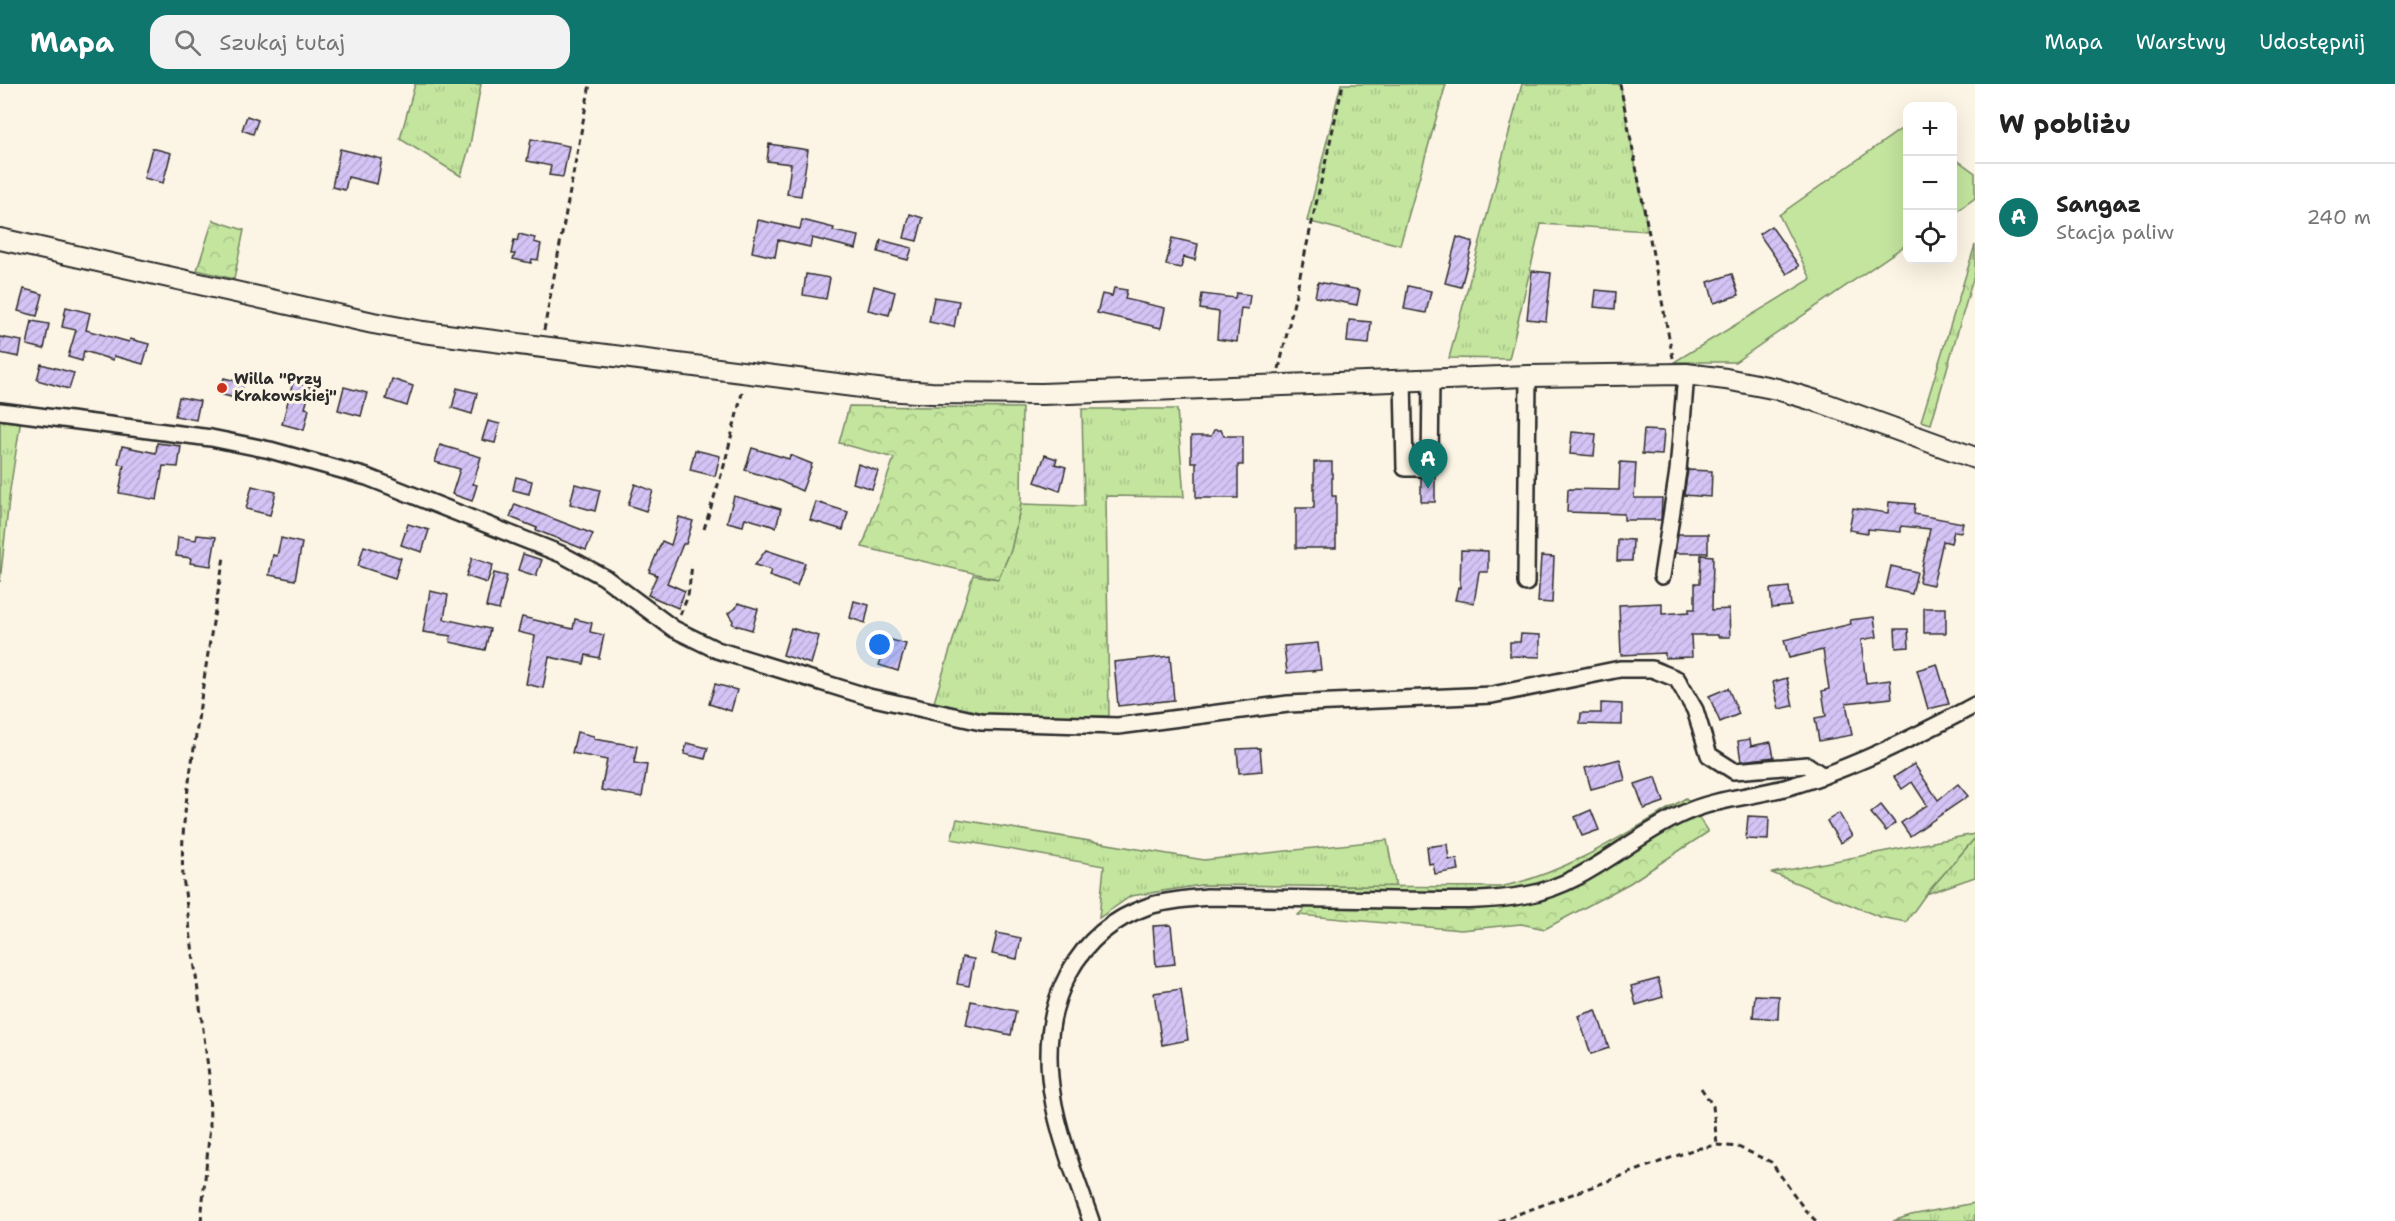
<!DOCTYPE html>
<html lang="pl">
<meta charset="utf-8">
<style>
body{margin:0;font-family:"Shantell Sans",sans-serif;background:#f2f2f2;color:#222}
.controls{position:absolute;right:18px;top:18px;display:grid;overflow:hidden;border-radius:12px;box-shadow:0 6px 24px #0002}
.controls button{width:54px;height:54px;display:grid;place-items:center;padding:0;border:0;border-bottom:2px solid #e0e0e0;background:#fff;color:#222;font:30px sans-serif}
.you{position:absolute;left:880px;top:561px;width:21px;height:21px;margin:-15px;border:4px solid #fff;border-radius:50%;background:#1a73e8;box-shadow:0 0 0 9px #1a73e833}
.badge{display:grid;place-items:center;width:39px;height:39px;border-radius:50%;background:#0f766e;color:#fff;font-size:20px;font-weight:700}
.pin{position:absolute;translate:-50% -50px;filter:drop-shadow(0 2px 3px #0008)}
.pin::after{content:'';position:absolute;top:32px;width:21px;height:18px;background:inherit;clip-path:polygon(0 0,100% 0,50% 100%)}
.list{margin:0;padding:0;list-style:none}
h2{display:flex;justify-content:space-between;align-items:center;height:78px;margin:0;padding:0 24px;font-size:26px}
h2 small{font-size:20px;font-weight:400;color:#767676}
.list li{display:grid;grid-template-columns:39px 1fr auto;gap:18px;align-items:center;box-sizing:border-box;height:108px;padding:0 24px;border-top:2px solid #e0e0e0}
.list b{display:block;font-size:22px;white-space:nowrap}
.list p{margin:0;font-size:20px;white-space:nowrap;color:#767676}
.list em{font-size:20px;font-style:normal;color:#767676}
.icon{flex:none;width:33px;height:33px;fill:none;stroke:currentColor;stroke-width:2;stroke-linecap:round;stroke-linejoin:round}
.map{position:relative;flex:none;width:1975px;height:1137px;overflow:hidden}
header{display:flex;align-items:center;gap:36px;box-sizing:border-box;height:84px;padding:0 30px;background:#0f766e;color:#fff}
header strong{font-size:28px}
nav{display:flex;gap:33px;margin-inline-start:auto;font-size:21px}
.search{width:420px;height:54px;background:#f2f2f2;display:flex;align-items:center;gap:15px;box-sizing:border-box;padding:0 21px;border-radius:18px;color:#767676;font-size:22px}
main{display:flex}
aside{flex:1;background:#fff}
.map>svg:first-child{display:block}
.grass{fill:url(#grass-tufts);stroke:#778864;stroke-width:1.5}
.forest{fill:url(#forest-crowns);stroke:#778864;stroke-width:1.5}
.garden{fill:#c3e59e;stroke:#778864;stroke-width:1.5}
.building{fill:url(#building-hatch);stroke:#2b2b2b;stroke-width:1.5}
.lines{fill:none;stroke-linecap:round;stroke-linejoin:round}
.minor-casing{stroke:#2b2b2b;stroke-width:20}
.major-casing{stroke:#2b2b2b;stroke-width:24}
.path{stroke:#2b2b2b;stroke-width:3;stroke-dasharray:6 4.5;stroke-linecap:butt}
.minor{stroke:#fcf5e5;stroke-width:15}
.major{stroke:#fcf5e5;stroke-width:20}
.poi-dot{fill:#c8321e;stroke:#fcf5e5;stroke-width:2}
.labels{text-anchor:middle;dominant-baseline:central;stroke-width:6;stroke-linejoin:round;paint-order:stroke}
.poi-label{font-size:15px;font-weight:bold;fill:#2b2b2b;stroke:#fcf5e5;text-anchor:start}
</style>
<header>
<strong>Mapa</strong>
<div class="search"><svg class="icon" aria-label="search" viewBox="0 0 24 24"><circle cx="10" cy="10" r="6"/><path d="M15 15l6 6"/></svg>Szukaj tutaj</div>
<nav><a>Mapa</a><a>Warstwy</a><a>Udostępnij</a></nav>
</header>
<main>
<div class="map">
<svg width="1975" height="1137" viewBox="0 0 1975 1137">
<defs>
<pattern id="grass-tufts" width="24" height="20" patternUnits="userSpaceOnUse" patternTransform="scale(1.5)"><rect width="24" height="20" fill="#c3e59e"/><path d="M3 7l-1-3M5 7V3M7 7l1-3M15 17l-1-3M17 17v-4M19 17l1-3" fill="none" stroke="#a8c588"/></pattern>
<pattern id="forest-crowns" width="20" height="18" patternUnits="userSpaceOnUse" patternTransform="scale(1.5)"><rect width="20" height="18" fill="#c3e59e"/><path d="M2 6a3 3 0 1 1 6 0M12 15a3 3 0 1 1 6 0" fill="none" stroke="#a8c588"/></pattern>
<pattern id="building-hatch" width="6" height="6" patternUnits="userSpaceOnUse" patternTransform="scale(1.5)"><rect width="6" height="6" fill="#d4c3f5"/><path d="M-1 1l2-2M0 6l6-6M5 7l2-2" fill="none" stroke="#b6a8d2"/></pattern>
</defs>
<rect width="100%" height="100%" fill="#fcf5e5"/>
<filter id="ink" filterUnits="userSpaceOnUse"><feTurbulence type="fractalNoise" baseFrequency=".0167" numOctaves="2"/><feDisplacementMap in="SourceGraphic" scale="12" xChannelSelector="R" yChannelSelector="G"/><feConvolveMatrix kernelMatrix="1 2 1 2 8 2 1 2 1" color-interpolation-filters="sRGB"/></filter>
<g filter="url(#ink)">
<!-- grass -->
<g class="grass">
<path d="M415,0H481L470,61L461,92L400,55Z"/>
<path d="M1341,0H1446L1400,161L1307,137Z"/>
<path d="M1522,0H1620L1648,147L1541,140L1509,275L1449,274Z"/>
<path d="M1975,161V188L1931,340L1921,337Z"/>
<path d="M1082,325H1177L1184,413L1106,412L1109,632L985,631L934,618L973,491L998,495L1011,466L1021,420L1084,422Z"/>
<path d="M0,331L21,335L10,406L0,498Z"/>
<path d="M957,735L1204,776L1387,756L1396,803L1201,801L1131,812L1099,834L1104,782L951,755Z"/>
<path d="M1975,754V793L1926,810Z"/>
<path d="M1975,1119V1137H1893L1911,1131Z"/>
</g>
<!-- forest -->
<g class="forest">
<path d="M213,136L244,146L234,195L197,186Z"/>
<path d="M849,322L1022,324L1021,420L1011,466L998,495L862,463L894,374L839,359Z"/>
<path d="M1686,714L1708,748L1630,799L1545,845L1521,840L1461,846L1298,831L1330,802L1500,803C1568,789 1626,749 1686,714Z"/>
<path d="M1975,750V754L1926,810L1906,838L1880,833L1772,789Z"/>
</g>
<!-- garden -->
<g class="garden">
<path d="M1907,41V160L1735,278H1674L1811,195L1779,131Z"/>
<path d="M1953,73L1975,89V114L1953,130Z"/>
</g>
<!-- building -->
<g class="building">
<path d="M247,32L258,36L253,50L242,46Z"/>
<path d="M531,55L569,62L563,93L549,91L551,82L527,77Z"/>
<path d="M769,60L808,66L801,112L787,110L791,80L767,77Z"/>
<path d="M152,64L171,69L163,99L144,94Z"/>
<path d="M340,65L382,75L377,100L348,93L345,106L332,103Z"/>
<path d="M910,130L923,134L917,157L904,154Z"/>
<path d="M758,136L800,145L802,136L834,144L833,147L859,152L856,165L812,154L810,163L778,156L775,173L752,168Z"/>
<path d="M1771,142L1799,182L1787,190L1759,150Z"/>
<path d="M519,150L535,154L534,158L541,160L538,176L532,175L531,179L513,175L515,170H511L514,156L517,157Z"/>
<path d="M1457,153L1473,158L1461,203L1445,199Z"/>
<path d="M1172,154L1198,160L1195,176L1184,173L1181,184L1166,181Z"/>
<path d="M881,156L912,164L908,176L878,168Z"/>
<path d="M1532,187L1551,189L1546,237L1527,235Z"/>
<path d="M806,190L830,194L826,215L803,211Z"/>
<path d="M1732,190L1739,211L1714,219L1708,198Z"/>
<path d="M1318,198L1360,206L1357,221L1315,213Z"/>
<path d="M874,202L895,208L889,231L868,226Z"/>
<path d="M1408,202L1431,207L1426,229L1404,225Z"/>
<path d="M1114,204L1127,206L1125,215L1165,224L1161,244L1097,229L1102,210L1112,212Z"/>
<path d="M24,205L43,210L37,232L18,227Z"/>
<path d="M1596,206L1616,208L1615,225L1594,223Z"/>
<path d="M1236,209L1250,211L1248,225L1241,224L1237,258L1217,255L1219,228L1200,225L1202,210L1235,214Z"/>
<path d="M934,213L959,217L954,243L929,238Z"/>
<path d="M66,223L90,229L86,246L129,258L130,255L149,260L143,280L114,272L113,276L84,267L82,277L68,273L76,246L62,243Z"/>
<path d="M1349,236L1371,238L1369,260L1347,258Z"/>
<path d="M32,237L49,240L44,265L27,261Z"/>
<path d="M0,253L22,257L19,273L0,269Z"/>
<path d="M41,280L74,289L69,305L37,296Z"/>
<path d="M224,294L244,299L239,315L219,310Z"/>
<path d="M392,295L413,302L407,322L386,315Z"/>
<path d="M293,298L311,303L305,324L309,325L304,346L282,340Z"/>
<path d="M344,303L367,309L361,332L338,326Z"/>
<path d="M457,304L477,309L472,330L452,324Z"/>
<path d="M179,313L200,317L196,336L175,332Z"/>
<path d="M488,337L500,340L495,359L482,356Z"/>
<path d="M1214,346H1221L1224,352H1243V381H1238V414H1196V378H1191V352H1211Z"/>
<path d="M1644,346L1664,347L1662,371L1642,370Z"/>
<path d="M1572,348L1596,350L1594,372L1570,370Z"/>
<path d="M157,359L181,362L178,383L163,382L157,416L119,409L124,381L118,380L122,362L156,369Z"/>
<path d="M440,361L481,373L473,400L477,401L472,417L452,410L460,385L435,378Z"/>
<path d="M752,364L789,375L790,371L812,380L802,407L780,397L745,386Z"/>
<path d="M695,366L720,372L715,392L690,386Z"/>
<path d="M1045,371L1057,375L1055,380L1066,383L1060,407L1035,398Z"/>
<path d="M1314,378H1332V412H1336V464H1296V424H1314Z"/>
<path d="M1620,378L1636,379L1634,414H1662L1661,436H1624V430L1567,428L1568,405L1619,406Z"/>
<path d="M858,380L878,387L872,405L853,399Z"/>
<path d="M1688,386L1712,387L1711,413L1684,411Z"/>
<path d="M1435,392V418H1421V394Z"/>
<path d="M516,393L532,397L529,410L513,406Z"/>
<path d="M575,400L600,406L595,427L570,420Z"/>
<path d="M635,400L653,407L646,427L628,421Z"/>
<path d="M252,402L276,408L270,431L246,425Z"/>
<path d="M734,412L781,425L776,443L745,434L743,442L727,438Z"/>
<path d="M816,418L848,428L843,446L810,436Z"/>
<path d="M1889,418L1915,420L1914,430L1963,439L1961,448L1954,447L1951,459L1943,457L1933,501L1919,498L1930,445L1901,442V448L1868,445V449L1849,446L1853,424L1888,429Z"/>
<path d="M515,420L593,450L586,466L536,446L537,444L510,433Z"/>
<path d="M679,433L693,437L686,460H683L667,499L685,507L678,524L648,511L657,491L649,488L662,457L671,461Z"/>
<path d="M408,440L429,446L422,468L401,461Z"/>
<path d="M1678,450H1708V469H1675Z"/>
<path d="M197,451L216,453L211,482L190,479L191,474L176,472L178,453L196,456Z"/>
<path d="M281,454L302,459L295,496L269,491L273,471L277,472Z"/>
<path d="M1618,455L1633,456L1632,477H1617Z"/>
<path d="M364,462L401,474L395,494L358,482Z"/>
<path d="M766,466L805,479L797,502L769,492L771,486L755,481Z"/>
<path d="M1461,466L1488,467V488H1479L1474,519L1455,516L1458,503L1460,504Z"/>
<path d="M523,470L542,476L536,492L518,486Z"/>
<path d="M1701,471L1713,472L1712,526L1729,525L1730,553H1718V551H1691L1692,573L1665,574V569L1621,571L1619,521L1662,519V530L1689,528V525H1695V499H1700Z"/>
<path d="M1541,472L1554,473L1552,519L1538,518Z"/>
<path d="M472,474L493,481L487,499L466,492Z"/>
<path d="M1891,482L1917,488L1912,510L1886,504Z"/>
<path d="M494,489L507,492L499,526L486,523Z"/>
<path d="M1789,503L1791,522L1772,524L1770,505Z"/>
<path d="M430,507L448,511L444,535L490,545L485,566L450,558L451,552L423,548Z"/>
<path d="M854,517L869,521L865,539L850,534Z"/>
<path d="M738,519L758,525L752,546L732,540L733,537L728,529L736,524Z"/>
<rect x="1924" y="524" width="22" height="25"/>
<path d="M522,533L573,545L575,535L592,539L590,548L604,551L599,574L586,571L584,580L549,573L543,604L526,600L535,552L518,548Z"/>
<path d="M1874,533L1877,553L1861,556L1866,599L1890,596L1892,614L1846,619L1852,651L1819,657L1815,634L1826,632L1822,607L1829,605L1823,566L1789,574L1784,556L1851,540L1850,536Z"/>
<path d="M791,544L819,552L811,580L783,571Z"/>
<path d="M1895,545H1908L1909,563L1896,564Z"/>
<path d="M1521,550L1540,551V573L1510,572V558H1520Z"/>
<path d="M888,555L906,560L898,587L879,581Z"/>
<path d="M1318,559L1321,586L1287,589L1284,562Z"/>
<path d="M1170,572L1174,616L1118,622L1114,578Z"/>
<path d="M1937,580L1949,620L1928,625L1917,586Z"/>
<path d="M1787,594L1793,622L1779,625L1773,598Z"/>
<path d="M715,600L737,606L731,627L709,620Z"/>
<path d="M1728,604L1739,630L1720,638L1709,612Z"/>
<path d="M1601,619L1622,620V641L1580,640L1581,629H1601Z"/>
<path d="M577,648L594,652V655L637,662L634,679L647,681L642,713L601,706L607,676L572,669Z"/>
<path d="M1750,655L1751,662L1771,658L1774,673L1741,677L1738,657Z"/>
<path d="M687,659L708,664L705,675L684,670Z"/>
<path d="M1260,664L1262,687L1239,689L1237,665Z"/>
<path d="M1620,675L1625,696L1591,705L1585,684Z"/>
<path d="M1914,680L1938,716L1958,700L1968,712L1910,752L1901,739L1927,721L1912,698L1902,705L1894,693Z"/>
<path d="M1656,693L1664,718L1644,725L1635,700Z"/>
<path d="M1881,721L1895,739L1886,747L1871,729Z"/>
<path d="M1591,726L1599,746L1582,752L1575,733Z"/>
<path d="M1839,729L1852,752L1840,759L1827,737Z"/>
<path d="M1748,732L1769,733L1768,756L1746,755Z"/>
<path d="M1447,760L1449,776L1457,775L1459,786L1435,790L1433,779L1429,780L1427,763Z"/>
<path d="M1171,841L1175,880L1156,882L1153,842Z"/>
<path d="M997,849L1021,854L1017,875L992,870Z"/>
<path d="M962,873L974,875L969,902L957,900Z"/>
<path d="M1658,895L1663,913L1636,921L1631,902Z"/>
<path d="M1181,905L1188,956L1162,961L1154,909Z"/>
<path d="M1755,911L1779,912L1778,935L1753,933Z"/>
<path d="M971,917L1016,927L1011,951L966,941Z"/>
<path d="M1596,926L1609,964L1591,970L1578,932Z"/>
</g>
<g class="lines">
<defs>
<g id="minor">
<path d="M1403,297L1405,384H1430L1431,296"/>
<path d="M0,327L211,354L270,366L367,393L561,470L604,493L674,545L717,566L869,613L981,638L1118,642L1288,620L1492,611L1620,585H1652L1677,595L1695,626L1709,671L1734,687L1807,681L1823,692"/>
<path d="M1662,492L1678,387L1686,290"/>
<path d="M1526,499L1528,292"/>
<path d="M1091,1137C1075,1090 1054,1042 1050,993C1043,918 1074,848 1149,822C1168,816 1188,815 1207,813C1270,814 1332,815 1394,816C1438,816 1482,819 1526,811C1585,801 1629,754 1682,730C1717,714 1752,713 1788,703C1851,685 1917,652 1975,621"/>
</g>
<path id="major" d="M0,155L373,239L423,248L885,306L931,309L1042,310L1528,292L1686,290L1726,295L1777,305L1823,319L1975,374"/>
</defs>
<!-- minor casing -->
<use href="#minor" class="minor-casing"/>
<!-- major casing -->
<use href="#major" class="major-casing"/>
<!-- path -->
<g class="path">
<path d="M1620,0L1673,274"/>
<path d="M544,246L590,0"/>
<path d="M1279,285L1343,0"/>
<path d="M704,445L724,382L743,305"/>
<path d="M680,531L688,512L692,481"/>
<path d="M1701,1004L1713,1022L1717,1061"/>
<path d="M201,1137L210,1042L209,991L183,793C180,745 189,699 196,651C204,591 214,532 224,473"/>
<path d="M1499,1137L1695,1065L1717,1061L1738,1063L1771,1078L1805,1126L1816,1137"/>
</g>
<!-- minor -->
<use href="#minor" class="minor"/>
<!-- major -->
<use href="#major" class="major"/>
</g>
</g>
<!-- markers -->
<circle class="poi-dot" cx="222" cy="304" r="6"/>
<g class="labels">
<!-- poi labels -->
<g class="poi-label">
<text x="234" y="295">Willa "Przy<tspan x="234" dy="17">Krakowskiej"</tspan></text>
</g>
</g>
</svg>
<div class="controls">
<button>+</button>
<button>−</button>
<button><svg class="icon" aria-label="locate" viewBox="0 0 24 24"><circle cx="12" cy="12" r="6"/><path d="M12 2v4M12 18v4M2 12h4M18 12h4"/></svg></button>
</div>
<div class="you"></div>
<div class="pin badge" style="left:1428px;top:405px">A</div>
</div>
<aside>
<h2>W pobliżu<small></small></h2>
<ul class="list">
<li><span class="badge">A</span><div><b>Sangaz</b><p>Stacja paliw</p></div><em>240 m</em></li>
</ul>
</aside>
</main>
